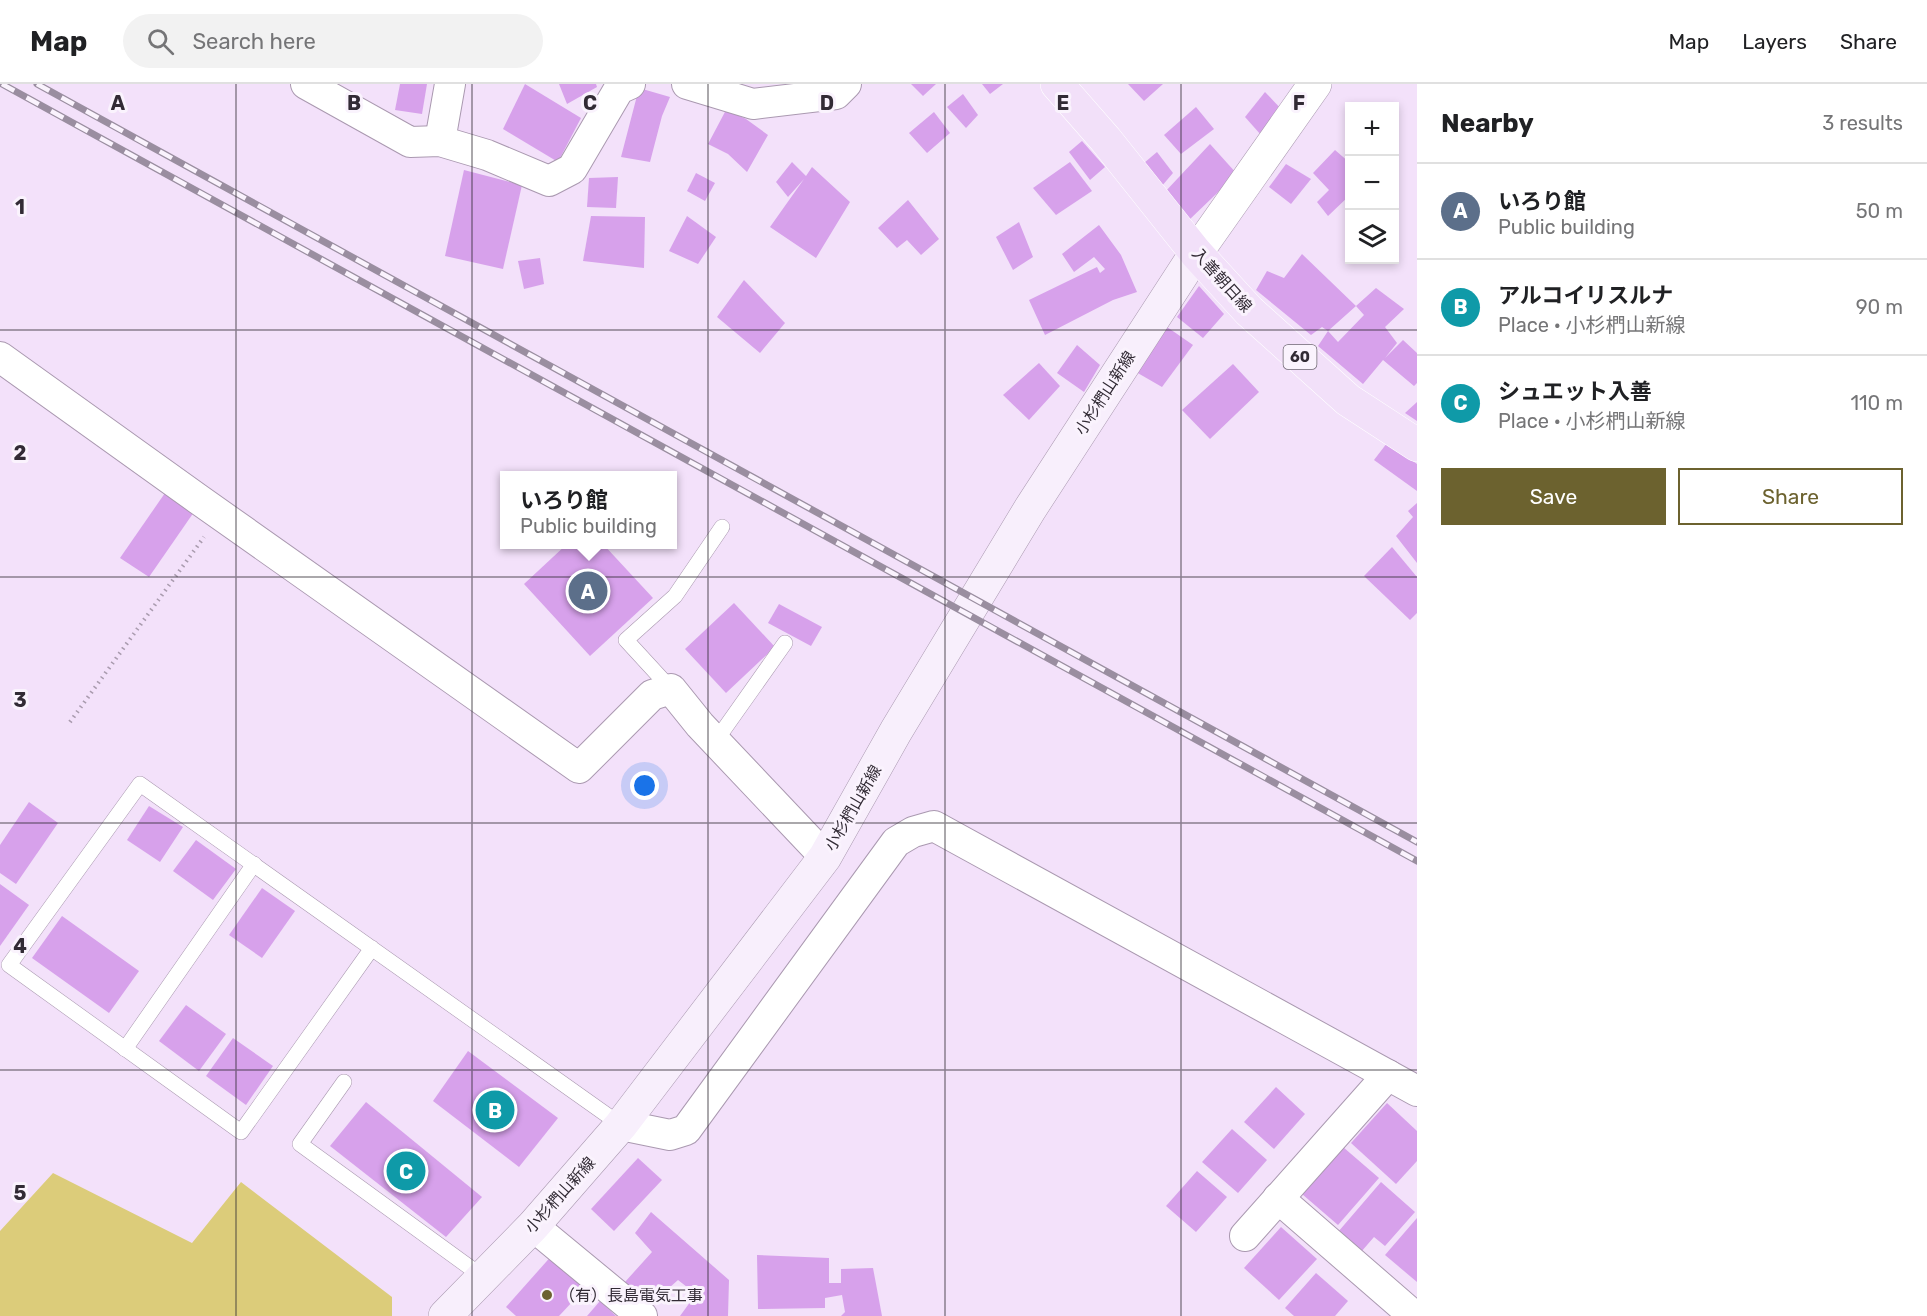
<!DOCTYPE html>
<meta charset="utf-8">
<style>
body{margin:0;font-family:Rubik,"Noto Sans JP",sans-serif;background:#f2f2f2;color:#202124}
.controls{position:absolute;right:18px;top:18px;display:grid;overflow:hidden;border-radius:0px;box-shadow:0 3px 9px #0003}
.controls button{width:54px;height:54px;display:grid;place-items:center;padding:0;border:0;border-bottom:2px solid #e0e0e0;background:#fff;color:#202124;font:30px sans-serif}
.you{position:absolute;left:645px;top:702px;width:21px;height:21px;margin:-15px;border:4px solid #fff;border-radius:50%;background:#1a73e8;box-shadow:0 0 0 9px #1a73e833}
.badge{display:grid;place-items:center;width:39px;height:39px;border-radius:50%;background:#6c622f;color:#fff;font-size:20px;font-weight:700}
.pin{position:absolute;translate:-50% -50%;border:3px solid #fff;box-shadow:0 2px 6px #0006}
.popup{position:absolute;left:500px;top:387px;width:177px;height:78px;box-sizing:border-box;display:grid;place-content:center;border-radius:0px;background:#fff;filter:drop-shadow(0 2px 4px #0005);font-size:20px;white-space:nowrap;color:#757577}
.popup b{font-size:22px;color:#202124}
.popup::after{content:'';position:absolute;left:50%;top:100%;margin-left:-12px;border:12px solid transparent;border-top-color:#fff}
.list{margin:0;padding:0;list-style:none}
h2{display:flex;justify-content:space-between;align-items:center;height:78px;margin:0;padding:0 24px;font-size:26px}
h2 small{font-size:20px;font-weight:400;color:#757577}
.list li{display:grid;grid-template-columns:39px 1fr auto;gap:18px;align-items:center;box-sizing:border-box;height:96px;padding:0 24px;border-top:2px solid #e0e0e0}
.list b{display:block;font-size:22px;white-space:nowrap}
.list p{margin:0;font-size:20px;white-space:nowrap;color:#757577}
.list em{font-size:20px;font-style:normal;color:#757577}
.actions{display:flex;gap:12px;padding:18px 24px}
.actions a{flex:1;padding:14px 0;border:2px solid #6c622f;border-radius:0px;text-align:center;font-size:21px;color:#6c622f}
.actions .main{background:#6c622f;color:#fff}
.icon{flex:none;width:33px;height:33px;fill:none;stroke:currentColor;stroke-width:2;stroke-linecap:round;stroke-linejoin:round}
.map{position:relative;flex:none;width:1417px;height:1232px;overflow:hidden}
header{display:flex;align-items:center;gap:36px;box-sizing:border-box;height:84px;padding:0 30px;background:#fff;border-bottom:2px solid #e0e0e0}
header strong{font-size:28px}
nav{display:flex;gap:33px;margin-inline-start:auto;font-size:21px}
.search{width:420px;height:54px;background:#f2f2f2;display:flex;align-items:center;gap:15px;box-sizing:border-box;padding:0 21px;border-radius:33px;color:#757577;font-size:22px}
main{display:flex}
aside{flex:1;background:#fff}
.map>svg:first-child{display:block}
.green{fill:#dccc7a}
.building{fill:#d7a1eb}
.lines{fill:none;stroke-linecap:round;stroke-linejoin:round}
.service-casing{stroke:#aa99b0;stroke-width:16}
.minor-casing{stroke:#aa99b0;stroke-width:32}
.tertiary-casing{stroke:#aa99b0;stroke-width:34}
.secondary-casing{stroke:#aa99b0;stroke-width:34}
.primary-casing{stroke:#fff;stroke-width:34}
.path{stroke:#a99bae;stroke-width:4;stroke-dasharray:1.5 4.5;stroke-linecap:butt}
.service{stroke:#fff;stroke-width:15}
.minor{stroke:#fff;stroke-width:30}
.tertiary{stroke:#fff;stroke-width:33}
.secondary{stroke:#f8effc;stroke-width:33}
.primary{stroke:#f2e0f9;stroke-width:33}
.rail-casing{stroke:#9a8ea0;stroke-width:7}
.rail{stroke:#faf3fd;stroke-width:4.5;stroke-dasharray:14;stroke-linecap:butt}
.grid{fill:none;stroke:#322b35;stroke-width:1.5;stroke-opacity:0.55}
.poi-dot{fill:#6c622f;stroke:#faf3fd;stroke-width:2}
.labels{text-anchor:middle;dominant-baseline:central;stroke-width:6;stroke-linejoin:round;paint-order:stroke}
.shield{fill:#faf3fd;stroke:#6e6771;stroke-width:1.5}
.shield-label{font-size:15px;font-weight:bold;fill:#322b35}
.street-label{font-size:16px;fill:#322b35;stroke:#faf3fd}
.poi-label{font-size:16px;fill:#322b35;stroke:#faf3fd;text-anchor:start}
.grid-label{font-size:20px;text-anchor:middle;font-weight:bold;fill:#322b35;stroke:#faf3fd;stroke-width:6;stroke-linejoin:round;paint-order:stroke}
</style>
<header>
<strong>Map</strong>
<div class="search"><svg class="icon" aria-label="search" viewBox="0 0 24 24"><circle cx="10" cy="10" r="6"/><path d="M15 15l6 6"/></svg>Search here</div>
<nav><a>Map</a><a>Layers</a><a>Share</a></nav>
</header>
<main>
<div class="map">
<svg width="1417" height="1232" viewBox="0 0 1417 1232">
<rect width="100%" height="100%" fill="#f3e1fa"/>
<!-- green -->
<path class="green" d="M53,1089L192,1159L241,1098L392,1213V1232H0V1147Z"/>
<!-- building -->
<g class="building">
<path d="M400,0H427L422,30L395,26Z"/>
<path d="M525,0L581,34L558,78L503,45Z"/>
<path d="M559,0H596L597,3L567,20Z"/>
<path d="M911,0H936L923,12Z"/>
<path d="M982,0H1003L990,10Z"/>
<path d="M1128,0H1163L1144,17Z"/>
<path d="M639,4L670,13L662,32L650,78L621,73Z"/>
<path d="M1265,8L1284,28L1261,51L1245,33Z"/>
<path d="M963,10L978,31L966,44L947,23Z"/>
<path d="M1196,23L1214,45L1181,70L1164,51Z"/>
<path d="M726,26L746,35L768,51L747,88L728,70L708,60Z"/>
<path d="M934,28L950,49L927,69L909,49Z"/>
<path d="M1082,57L1105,83L1090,96L1069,68Z"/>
<path d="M1210,60L1237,90L1188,137L1164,109Z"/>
<path d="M1335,66L1350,79V111L1328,132L1317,118L1329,106L1313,89Z"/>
<path d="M1157,68L1173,89L1161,103L1144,79Z"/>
<path d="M792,78L806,92L812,83L850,118L816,174L770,143L804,95L788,113L776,98Z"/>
<path d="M1070,78L1092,107L1056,131L1033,104Z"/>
<path d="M1286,80L1311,95L1291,120L1269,103Z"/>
<path d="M464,86L522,101L503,185L445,172Z"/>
<path d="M696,89L715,99L705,117L687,107Z"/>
<path d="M618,93L616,124L587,123L589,94Z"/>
<path d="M908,116L939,155L921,171L907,156L897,164L878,144Z"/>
<path d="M591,132L645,133L644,184L583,177Z"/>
<path d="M687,132L716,153L698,180L669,167Z"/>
<path d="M1019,138L1033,173L1013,186L996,153Z"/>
<path d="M1099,141L1121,171L1137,208L1113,216L1045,251L1029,216L1097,183L1100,189L1105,185L1094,173L1074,188L1062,170Z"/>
<path d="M1302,170L1356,222L1328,247L1322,243L1311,251L1256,206L1267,187L1284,194Z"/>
<path d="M540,174L544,200L524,205L518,177Z"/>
<path d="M744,196L785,239L760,269L717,233Z"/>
<path d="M1199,202L1224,230L1203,254L1177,233Z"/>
<path d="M1376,204L1404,225L1385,243L1397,259L1385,274L1403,256L1417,269V299L1414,302L1383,276L1363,300L1318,262L1328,247L1338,258L1364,231L1356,222Z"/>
<path d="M1167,243L1193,261L1162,303L1136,288Z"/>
<path d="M1077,261L1100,281L1084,308L1057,289Z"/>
<path d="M1039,279L1060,302L1029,336L1003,311Z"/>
<path d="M1233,280L1259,308L1210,355L1182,326Z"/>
<path d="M1417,318V337L1405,329Z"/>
<path d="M1387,359L1417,380V407L1374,376Z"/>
<path d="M165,409L194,428L149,493L120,474Z"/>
<path d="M1417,419V479L1396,452L1413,433L1408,427Z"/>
<path d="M567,460H603L653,514L590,572L524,500Z"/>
<path d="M1392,463L1417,493V529L1410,536L1364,492Z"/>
<path d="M734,519L775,563L726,609L685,565Z"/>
<path d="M779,520L822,543L811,562L768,539Z"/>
<path d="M29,718L58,739L16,800L0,789V761Z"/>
<path d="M149,722L183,743L160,778L127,756Z"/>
<path d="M196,756L236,785L213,816L173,787Z"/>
<path d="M0,800L29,821L0,862Z"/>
<path d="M262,804L295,827L262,874L229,851Z"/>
<path d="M62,832L139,887L109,929L32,874Z"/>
<path d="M186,921L226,950L199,987L159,957Z"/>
<path d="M233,954L273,982L246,1021L206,992Z"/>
<path d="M468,967L558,1034L519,1083L433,1017Z"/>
<path d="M1276,1003L1305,1030L1274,1065L1244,1038Z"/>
<path d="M366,1018L482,1113L446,1153L330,1062Z"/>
<path d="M1387,1019L1417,1047V1077L1396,1100L1351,1059Z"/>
<path d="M1232,1045L1267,1076L1238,1109L1202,1078Z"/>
<path d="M1343,1063L1379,1094L1338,1141L1302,1110Z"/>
<path d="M638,1074L662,1096L614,1147L591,1125Z"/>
<path d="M1197,1087L1227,1113L1196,1148L1166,1122Z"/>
<path d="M1381,1098L1415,1128L1385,1162L1374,1153L1361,1168L1338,1148Z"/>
<path d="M651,1128L729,1196L728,1232H680L696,1210L678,1196L652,1219L625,1198L652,1168L635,1149Z"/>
<path d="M1417,1134V1198L1385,1171Z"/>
<path d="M1281,1143L1317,1175L1279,1216L1244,1184Z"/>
<path d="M554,1169L589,1200L559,1232H516L506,1223Z"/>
<path d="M757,1171L829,1174V1199H841V1185L873,1184L882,1232H841L845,1228L842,1211L825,1214V1224L758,1225Z"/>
<path d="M1316,1189L1348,1217L1335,1232H1294L1285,1224Z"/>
<path d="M600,1217L616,1232H587Z"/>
</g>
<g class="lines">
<defs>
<g id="service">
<path d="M671,605L626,556L675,512L722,443"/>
<path d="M715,658L785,559"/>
<path d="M372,864L241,1048L9,881L140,700L621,1041"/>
<path d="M125,965L254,780"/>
<path d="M344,998L300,1060L483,1193"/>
</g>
<g id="minor">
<path d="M306,0L410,58L440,57L487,71L549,97L572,85L619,5L630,0"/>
<path d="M687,0L753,20L836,10L846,0"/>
<path d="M440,57L450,0"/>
<path d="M0,273L198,415L579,684L652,611L671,605L700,641L825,773"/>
<path d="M621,1041L670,1051L686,1046L896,758L913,748L934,742L1417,1007"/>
<path d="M1278,1114L1414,1232"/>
<path d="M533,1142L642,1232"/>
<path d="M1245,1152L1388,991"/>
</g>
<path id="tertiary" d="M1196,169L1315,0"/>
<path id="secondary" d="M445,1232L533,1142L621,1041L825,773L896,647L1030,425L1196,169"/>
<path id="primary" d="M1057,0L1106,56L1196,169L1249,227L1348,316L1417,361"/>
</defs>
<!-- service casing -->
<use href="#service" class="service-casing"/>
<!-- minor casing -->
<use href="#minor" class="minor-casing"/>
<!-- tertiary casing -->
<use href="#tertiary" class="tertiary-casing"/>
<!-- secondary casing -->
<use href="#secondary" class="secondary-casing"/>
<!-- primary casing -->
<use href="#primary" class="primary-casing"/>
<!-- path -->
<path class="path" d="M70,638L204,453"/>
<!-- service -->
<use href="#service" class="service"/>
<!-- minor -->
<use href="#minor" class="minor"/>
<!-- tertiary -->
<use href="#tertiary" class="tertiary"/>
<!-- secondary -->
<use href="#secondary" class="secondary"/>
<!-- primary -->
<use href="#primary" class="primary"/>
<defs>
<g id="rail">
<path d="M2,0L1417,777"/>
<path d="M37,0L1417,758"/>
</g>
</defs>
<!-- rail casing -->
<use href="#rail" class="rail-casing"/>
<!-- rail -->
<use href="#rail" class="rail"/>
</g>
<!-- grid -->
<path class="grid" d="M236,0V1232M472,0V1232M708,0V1232M945,0V1232M1181,0V1232M0,246H1417M0,493H1417M0,739H1417M0,986H1417"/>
<!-- markers -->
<circle class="poi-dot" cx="547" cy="1211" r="6"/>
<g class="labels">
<!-- shield labels -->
<rect class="shield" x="1283.5" y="261" width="33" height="24" rx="4.5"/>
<g class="shield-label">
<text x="1300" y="273">60</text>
</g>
<!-- street labels -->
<g class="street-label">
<text transform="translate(1222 196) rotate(48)">入善朝日線</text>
<text transform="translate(1105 309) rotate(-57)">小杉椚山新線</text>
<text transform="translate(853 724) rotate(-60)">小杉椚山新線</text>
<text transform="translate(560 1111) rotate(-48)">小杉椚山新線</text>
</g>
<!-- poi labels -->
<g class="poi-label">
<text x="559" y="1211">（有）長島電気工事</text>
</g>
</g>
<g class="grid-label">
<text x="118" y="26">A</text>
<text x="354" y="26">B</text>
<text x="590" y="26">C</text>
<text x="827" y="26">D</text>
<text x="1063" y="26">E</text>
<text x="1299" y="26">F</text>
<text x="20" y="130">1</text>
<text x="20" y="376">2</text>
<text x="20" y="623">3</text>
<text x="20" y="869">4</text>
<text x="20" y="1116">5</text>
</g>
</svg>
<div class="controls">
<button>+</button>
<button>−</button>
<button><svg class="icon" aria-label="layers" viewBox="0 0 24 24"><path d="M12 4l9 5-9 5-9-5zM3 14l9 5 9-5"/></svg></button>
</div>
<div class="you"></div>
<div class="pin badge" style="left:588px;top:507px;background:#5c6f8a">A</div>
<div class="popup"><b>いろり館</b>Public building</div>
<div class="pin badge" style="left:495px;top:1026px;background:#0f9aa8">B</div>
<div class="pin badge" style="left:406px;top:1087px;background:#0f9aa8">C</div>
</div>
<aside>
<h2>Nearby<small>3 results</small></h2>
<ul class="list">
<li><span class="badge" style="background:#5c6f8a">A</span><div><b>いろり館</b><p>Public building</p></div><em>50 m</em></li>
<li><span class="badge" style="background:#0f9aa8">B</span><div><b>アルコイリスルナ</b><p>Place · 小杉椚山新線</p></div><em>90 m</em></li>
<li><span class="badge" style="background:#0f9aa8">C</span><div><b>シュエット入善</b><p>Place · 小杉椚山新線</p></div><em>110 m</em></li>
</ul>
<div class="actions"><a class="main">Save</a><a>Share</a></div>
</aside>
</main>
